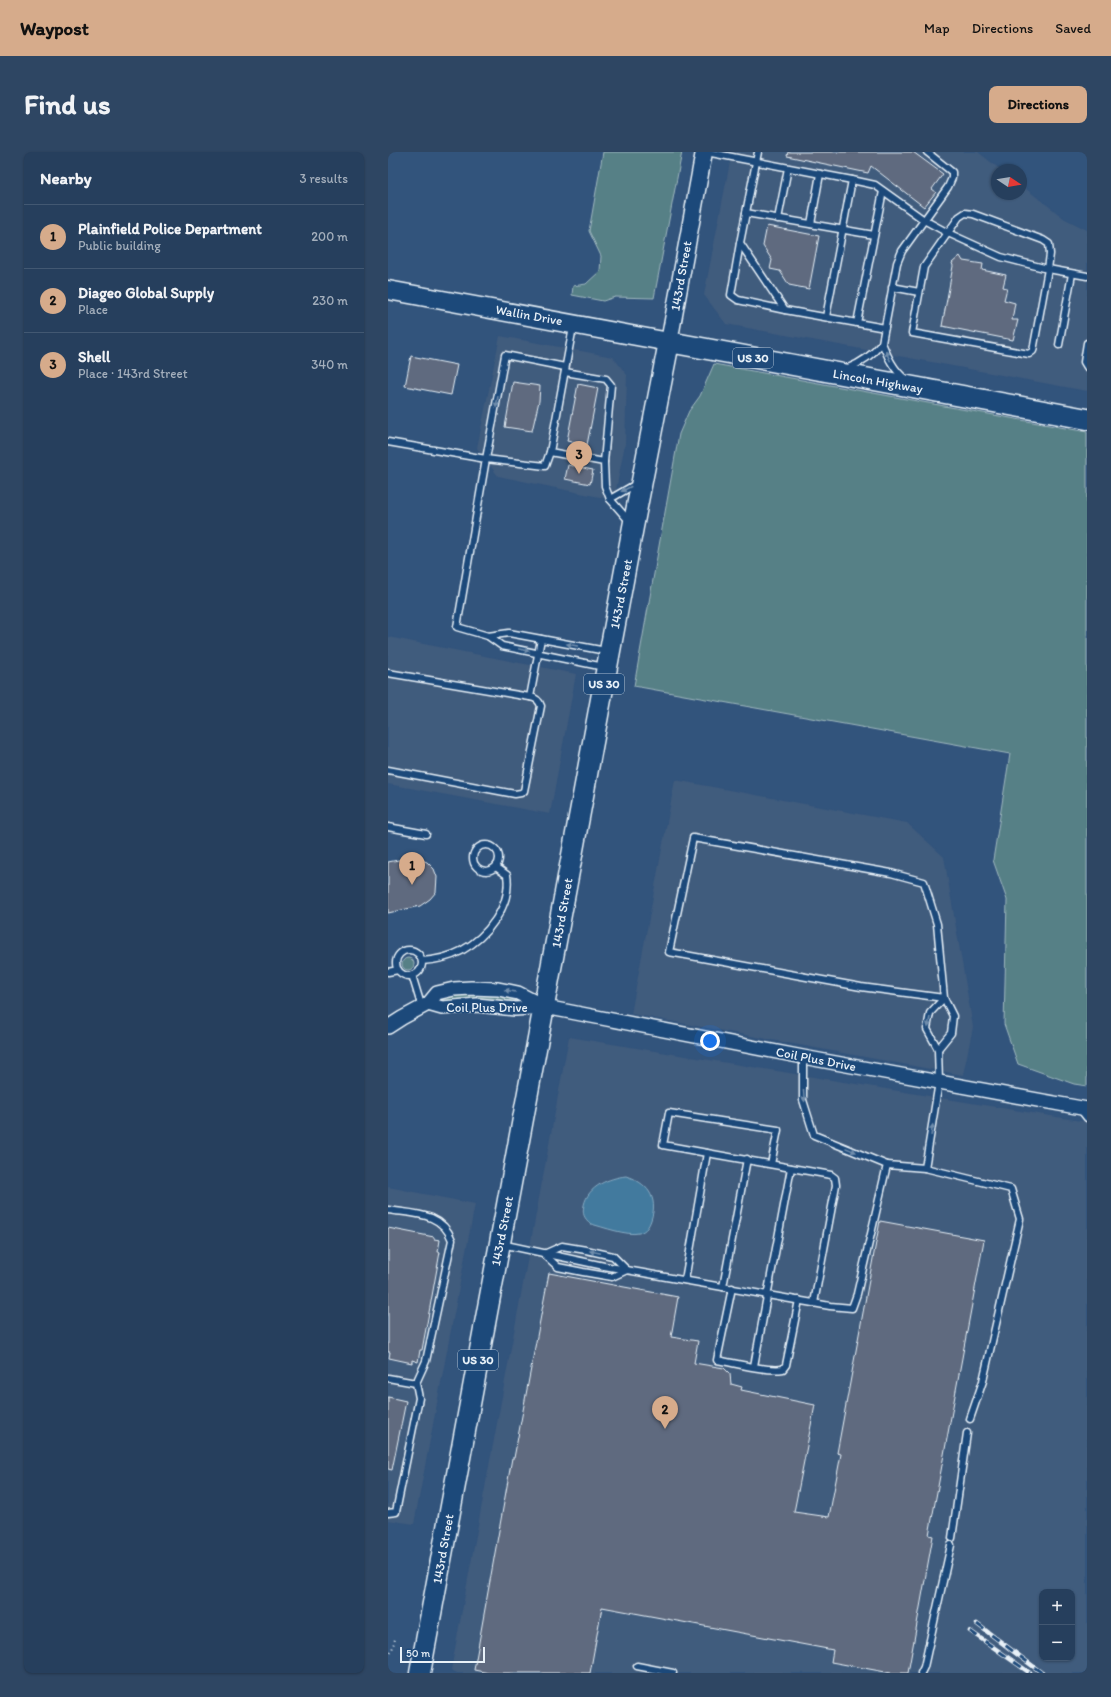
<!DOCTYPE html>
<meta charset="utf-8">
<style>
body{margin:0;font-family:Itim,sans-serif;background:#2e4663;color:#f1f3f6}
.controls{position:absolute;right:12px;bottom:12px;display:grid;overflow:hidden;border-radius:8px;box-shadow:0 1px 3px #0004}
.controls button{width:36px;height:36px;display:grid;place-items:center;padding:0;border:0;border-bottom:1px solid #425872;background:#263f5d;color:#f1f3f6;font:20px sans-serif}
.compass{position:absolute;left:603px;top:12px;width:36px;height:36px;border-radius:50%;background:#263f5d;box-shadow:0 1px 3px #0004;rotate:102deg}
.scale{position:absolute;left:12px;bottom:10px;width:85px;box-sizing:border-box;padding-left:4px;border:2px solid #e8f1f8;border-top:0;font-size:11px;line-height:14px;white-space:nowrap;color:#e8f1f8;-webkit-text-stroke:3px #1f4a7a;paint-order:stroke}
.you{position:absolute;left:322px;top:889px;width:14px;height:14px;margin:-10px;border:3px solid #fff;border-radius:50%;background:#1a73e8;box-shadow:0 0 0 6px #1a73e833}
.badge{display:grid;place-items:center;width:26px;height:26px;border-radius:50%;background:#d6ab8b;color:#111;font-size:13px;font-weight:700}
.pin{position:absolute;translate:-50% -33px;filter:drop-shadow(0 1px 2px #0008)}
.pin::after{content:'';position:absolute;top:21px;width:14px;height:12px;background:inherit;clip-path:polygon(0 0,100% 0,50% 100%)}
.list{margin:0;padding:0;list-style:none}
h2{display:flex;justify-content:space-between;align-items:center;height:52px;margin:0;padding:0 16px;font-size:17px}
h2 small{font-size:13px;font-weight:400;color:#a4afbc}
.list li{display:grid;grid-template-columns:26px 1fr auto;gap:12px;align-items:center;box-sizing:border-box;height:64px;padding:0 16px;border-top:1px solid #425872}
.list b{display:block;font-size:15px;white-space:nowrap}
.list p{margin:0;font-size:13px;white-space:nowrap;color:#a4afbc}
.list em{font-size:13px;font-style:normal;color:#a4afbc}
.map{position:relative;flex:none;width:699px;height:1521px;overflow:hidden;border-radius:8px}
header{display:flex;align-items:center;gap:24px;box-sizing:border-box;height:56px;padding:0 20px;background:#d6ab8b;color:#111}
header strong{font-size:19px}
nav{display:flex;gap:22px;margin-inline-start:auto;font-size:14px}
.intro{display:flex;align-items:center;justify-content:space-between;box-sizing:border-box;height:96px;padding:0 24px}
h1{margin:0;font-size:28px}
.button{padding:10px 18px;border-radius:8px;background:#d6ab8b;color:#111;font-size:14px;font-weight:700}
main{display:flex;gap:24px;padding:0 24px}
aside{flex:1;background:#263f5d;border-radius:8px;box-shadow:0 1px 3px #0004}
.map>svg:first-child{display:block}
.built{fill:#405b7d;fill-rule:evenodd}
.green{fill:#578086;stroke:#a0b8bf}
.water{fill:#437a9e;stroke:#85aac2}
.building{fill:#5f6b7f;stroke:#e8f1f8}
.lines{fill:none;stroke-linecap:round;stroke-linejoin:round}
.service-casing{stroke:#e8f1f8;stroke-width:9}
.minor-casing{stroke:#e8f1f8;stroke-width:16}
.tertiary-casing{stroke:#e8f1f8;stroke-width:19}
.secondary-casing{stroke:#e8f1f8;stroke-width:21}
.primary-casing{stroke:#e8f1f8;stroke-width:23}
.path{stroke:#e8f1f8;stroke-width:2;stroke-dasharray:1 3;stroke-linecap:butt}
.service{stroke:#1f4a7a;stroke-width:6}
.minor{stroke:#1f4a7a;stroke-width:13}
.tertiary{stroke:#1f4a7a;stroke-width:16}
.secondary{stroke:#1f4a7a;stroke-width:18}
.primary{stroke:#1f4a7a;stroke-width:20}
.rail-casing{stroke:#e8f1f8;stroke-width:4.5}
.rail{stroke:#1f4a7a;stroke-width:3;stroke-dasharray:9;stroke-linecap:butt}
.oneway{fill:#6f8dac}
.labels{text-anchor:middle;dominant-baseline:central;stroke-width:3;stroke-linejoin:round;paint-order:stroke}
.shield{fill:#1f4a7a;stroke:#acbfd2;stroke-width:1}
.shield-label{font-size:12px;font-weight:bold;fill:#e8f1f8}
.street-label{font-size:13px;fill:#e8f1f8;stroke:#1f4a7a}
</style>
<header>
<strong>Waypost</strong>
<nav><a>Map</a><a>Directions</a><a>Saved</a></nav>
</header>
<div class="intro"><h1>Find us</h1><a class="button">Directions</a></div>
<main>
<aside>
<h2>Nearby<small>3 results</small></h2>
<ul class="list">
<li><span class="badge">1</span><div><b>Plainfield Police Department</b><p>Public building</p></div><em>200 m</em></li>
<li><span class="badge">2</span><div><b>Diageo Global Supply</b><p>Place</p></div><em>230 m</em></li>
<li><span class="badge">3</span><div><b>Shell</b><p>Place · 143rd Street</p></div><em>340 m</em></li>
</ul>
</aside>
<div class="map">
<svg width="699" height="1521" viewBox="0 0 699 1521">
<rect width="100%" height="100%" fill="#32547c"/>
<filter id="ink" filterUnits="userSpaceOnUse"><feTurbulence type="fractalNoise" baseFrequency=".025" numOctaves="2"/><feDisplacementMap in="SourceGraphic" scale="8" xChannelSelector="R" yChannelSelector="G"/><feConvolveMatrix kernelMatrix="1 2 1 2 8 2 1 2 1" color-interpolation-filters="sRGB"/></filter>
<g filter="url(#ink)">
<!-- built -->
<g class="built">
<path d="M344,0H590L613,18H609V42H633V33L677,67L699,78V239L338,172L316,143Z"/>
<path d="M112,184L225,205L239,223L237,292L226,348L110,324L89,296Z"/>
<path d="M0,485L188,522L162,662L0,632Z"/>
<path d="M287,628L519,671L556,705L585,875L575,923L243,862Z"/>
<path d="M181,885L699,970V1521H69L63,1518ZM654,1440H684V1506H654Z"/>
<path d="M0,1035L87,1052L26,1372L0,1368Z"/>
</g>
<!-- green -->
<g class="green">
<path d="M215,0H294L266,146L227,145L215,149L184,143L185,134L198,132L212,119L213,104L201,79Z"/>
<path d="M326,212L699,280V934L686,932L630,912L616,872L619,748L605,708L622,602L246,534L291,282L301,259L312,244Z"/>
<circle cx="20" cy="812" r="6"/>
<path d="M79,841L121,844L130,848C122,851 112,847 103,846C85,846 69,848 52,851L50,846Z"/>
</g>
<!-- water -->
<path class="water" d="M238,1024C259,1031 271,1045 263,1068C261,1074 258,1079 251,1081C239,1084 215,1075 203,1072C196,1066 194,1062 196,1053C200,1034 221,1026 238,1024Z"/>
<!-- building -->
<g class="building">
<path d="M400,0H525L555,22L544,37L548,40L536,55L483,14L480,21L399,4Z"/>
<path d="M379,74L431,84L421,137L401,133L392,119L382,117L384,108L375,94Z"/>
<path d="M572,104L575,109L595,112L594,118L618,123L615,135L619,136L616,148L627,151L624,168H630L625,188L554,174L565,114L564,111Z"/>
<path d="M23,204L69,213L63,243L17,234Z"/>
<path d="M125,230L152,234L151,249L144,279L117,275Z"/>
<path d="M190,232L210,236L199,293L179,289Z"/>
<path d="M180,313L205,318L202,332L177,327Z"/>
<path d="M26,705L39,710L46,717L49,725L48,740L42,747L32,754L0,761V710Z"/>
<path d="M492,1069L596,1088L541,1383L545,1384L520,1521H503L443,1510L445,1498L214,1455L202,1521H101L86,1518L124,1306H126L161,1121L290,1145L283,1185L310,1189L306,1211L336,1216L342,1222L343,1232L354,1235L353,1238L427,1253L406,1360L441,1365L453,1302L449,1301Z"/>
<path d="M0,1076L46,1085V1087L52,1088L50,1100H52L42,1155L34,1198H32L30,1210L24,1208V1211L1,1206L2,1200H0Z"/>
<path d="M0,1245L18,1249L4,1318L0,1317Z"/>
</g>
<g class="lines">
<defs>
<g id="service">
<path d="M318,0L464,28L487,33L536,68L560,81L613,105L660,117L699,124"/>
<path d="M370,0L352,91L397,158L497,176"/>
<path d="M358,61L486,83"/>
<path d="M577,61L585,62L655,88L661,92L662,102L660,117L645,199L641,202L524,181L536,115L571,65Z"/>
<path d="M390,67L400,16"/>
<path d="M423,72L432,22"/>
<path d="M352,91L343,143L350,148L397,158"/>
<path d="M504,135L531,140"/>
<path d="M438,165L464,28"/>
<path d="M469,171L495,39"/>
<path d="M185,175L162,300L216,310L217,334L222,347L242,370"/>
<path d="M494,191C500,205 505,217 517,227"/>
<path d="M699,191L696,210L699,215"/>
<path d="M671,193L684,122"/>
<path d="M458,217C473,211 484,204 494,191L509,111L514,99L560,35L564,26V20L539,0"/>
<path d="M177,220L218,227L223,233L216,310"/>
<path d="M0,290L98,307L69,475L100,484L114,494L216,515"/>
<path d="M162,300L157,314L98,307L117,203L177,215"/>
<path d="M222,347L248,332"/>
<path d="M100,484L121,481L218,499"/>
<path d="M0,521L142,545"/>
<path d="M0,618L127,642L133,641L136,639L153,554C151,548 148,546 142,545L153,487"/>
<path d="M0,675L38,682"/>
<circle cx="98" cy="706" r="13"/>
<circle cx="21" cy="811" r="13"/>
<path d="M34,809C47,808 62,805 73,799C99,785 124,754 119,723L108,715"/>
<path d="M0,820L10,818"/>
<path d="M24,823L34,856"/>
<path d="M550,897L563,881L565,864L556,846L549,772L536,730L503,721L305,686L281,800L473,835L556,846"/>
<path d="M415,905V948L426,983L499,1013"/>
<path d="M692,957L699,966"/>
<path d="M319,1001L443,1023L447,1026L448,1033L426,1151"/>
<path d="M537,1016L551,930L550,897L539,877L542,861L556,846"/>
<path d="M0,1058C26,1062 54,1060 64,1088L38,1209L28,1231L0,1226"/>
<path d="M113,1092L216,1114L442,1154L464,1156L469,1142L499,1013L537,1016L623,1037L632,1067L595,1229L582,1267"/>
<path d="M156,1102L174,1094L198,1098L225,1104L239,1118"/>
<path d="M157,1103L170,1115L195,1120L224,1125L239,1118"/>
<path d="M297,1128L319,1001L275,993L281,961L390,978L383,1012"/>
<path d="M335,1135L359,1007"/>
<path d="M344,1136L329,1208C347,1211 379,1220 395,1217L398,1213L411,1148"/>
<path d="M366,1214L403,1016"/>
<path d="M0,1361L8,1360L31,1246L28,1231"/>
<path d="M564,1386L579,1281"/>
<path d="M249,1514L285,1521"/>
<path d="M533,1521L536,1515L563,1393"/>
</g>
<g id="minor">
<path d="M40,852L54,856L89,853L127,857L157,855L415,905L699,957"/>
<path d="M0,875L14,866L40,852L49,841L66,837L83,836L110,837L130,841L157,855"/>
</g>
<path id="tertiary" d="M281,190L316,0"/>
<path id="secondary" d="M0,138L281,190"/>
<path id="primary" d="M32,1521L245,375L281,190L699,267"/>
</defs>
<!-- service casing -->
<use href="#service" class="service-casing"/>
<!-- minor casing -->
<use href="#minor" class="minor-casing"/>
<!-- tertiary casing -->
<use href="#tertiary" class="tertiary-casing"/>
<!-- secondary casing -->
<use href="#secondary" class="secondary-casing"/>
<!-- primary casing -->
<use href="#primary" class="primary-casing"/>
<!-- path -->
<path class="path" d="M0,1503L4,1498L7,1487"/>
<!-- service -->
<use href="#service" class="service"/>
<!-- minor -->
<use href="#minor" class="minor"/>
<!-- tertiary -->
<use href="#tertiary" class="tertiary"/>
<!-- secondary -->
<use href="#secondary" class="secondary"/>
<!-- primary -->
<use href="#primary" class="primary"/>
<defs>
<g id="rail">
<path d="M589,1472L654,1521"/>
<path d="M582,1479L642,1521"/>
</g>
</defs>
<!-- rail casing -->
<use href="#rail" class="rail-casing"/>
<!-- rail -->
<use href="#rail" class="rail"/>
</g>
<!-- one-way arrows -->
<defs><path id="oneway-solid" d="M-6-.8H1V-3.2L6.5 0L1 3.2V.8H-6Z"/></defs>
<g class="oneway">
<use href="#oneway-solid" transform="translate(500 204) rotate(-115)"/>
<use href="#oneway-solid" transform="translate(109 250) rotate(100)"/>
<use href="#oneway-solid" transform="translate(238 337) rotate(152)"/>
<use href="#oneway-solid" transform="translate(184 493) rotate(-169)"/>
<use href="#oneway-solid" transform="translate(136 498) rotate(12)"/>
<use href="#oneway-solid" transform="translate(122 839) rotate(-170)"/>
<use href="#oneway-solid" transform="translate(541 870) rotate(101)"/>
<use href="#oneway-solid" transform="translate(416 944) rotate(85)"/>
<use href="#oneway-solid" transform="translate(544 978) rotate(-81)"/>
<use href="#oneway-solid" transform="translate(463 998) rotate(22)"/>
<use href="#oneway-solid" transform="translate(207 1100) rotate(-168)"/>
</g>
</g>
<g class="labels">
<!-- shield labels -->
<g class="shield">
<rect x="345" y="196" width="40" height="20" rx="3"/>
<rect x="196" y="522" width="40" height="20" rx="3"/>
<rect x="70" y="1198" width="40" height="20" rx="3"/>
</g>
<g class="shield-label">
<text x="365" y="206">US 30</text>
<text x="216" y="532">US 30</text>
<text x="90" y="1208">US 30</text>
</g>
<!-- street labels -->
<g class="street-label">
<text transform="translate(293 124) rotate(-80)">143rd Street</text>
<text transform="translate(141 163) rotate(10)">Wallin Drive</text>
<text transform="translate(490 229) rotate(10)">Lincoln Highway</text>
<text transform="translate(233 442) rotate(-79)">143rd Street</text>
<text transform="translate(174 761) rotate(-80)">143rd Street</text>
<text x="99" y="855">Coil Plus Drive</text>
<text transform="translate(428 907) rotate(11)">Coil Plus Drive</text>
<text transform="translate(114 1079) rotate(-79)">143rd Street</text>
<text transform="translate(55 1397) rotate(-80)">143rd Street</text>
</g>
</g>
</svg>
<div class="controls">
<button>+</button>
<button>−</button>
</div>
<svg class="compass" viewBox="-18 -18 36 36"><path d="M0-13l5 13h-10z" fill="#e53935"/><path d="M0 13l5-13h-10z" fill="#a4afbc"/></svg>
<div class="scale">50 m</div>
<div class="you"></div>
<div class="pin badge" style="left:24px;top:733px">1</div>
<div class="pin badge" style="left:277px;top:1277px">2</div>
<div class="pin badge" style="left:191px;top:322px">3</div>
</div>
</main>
